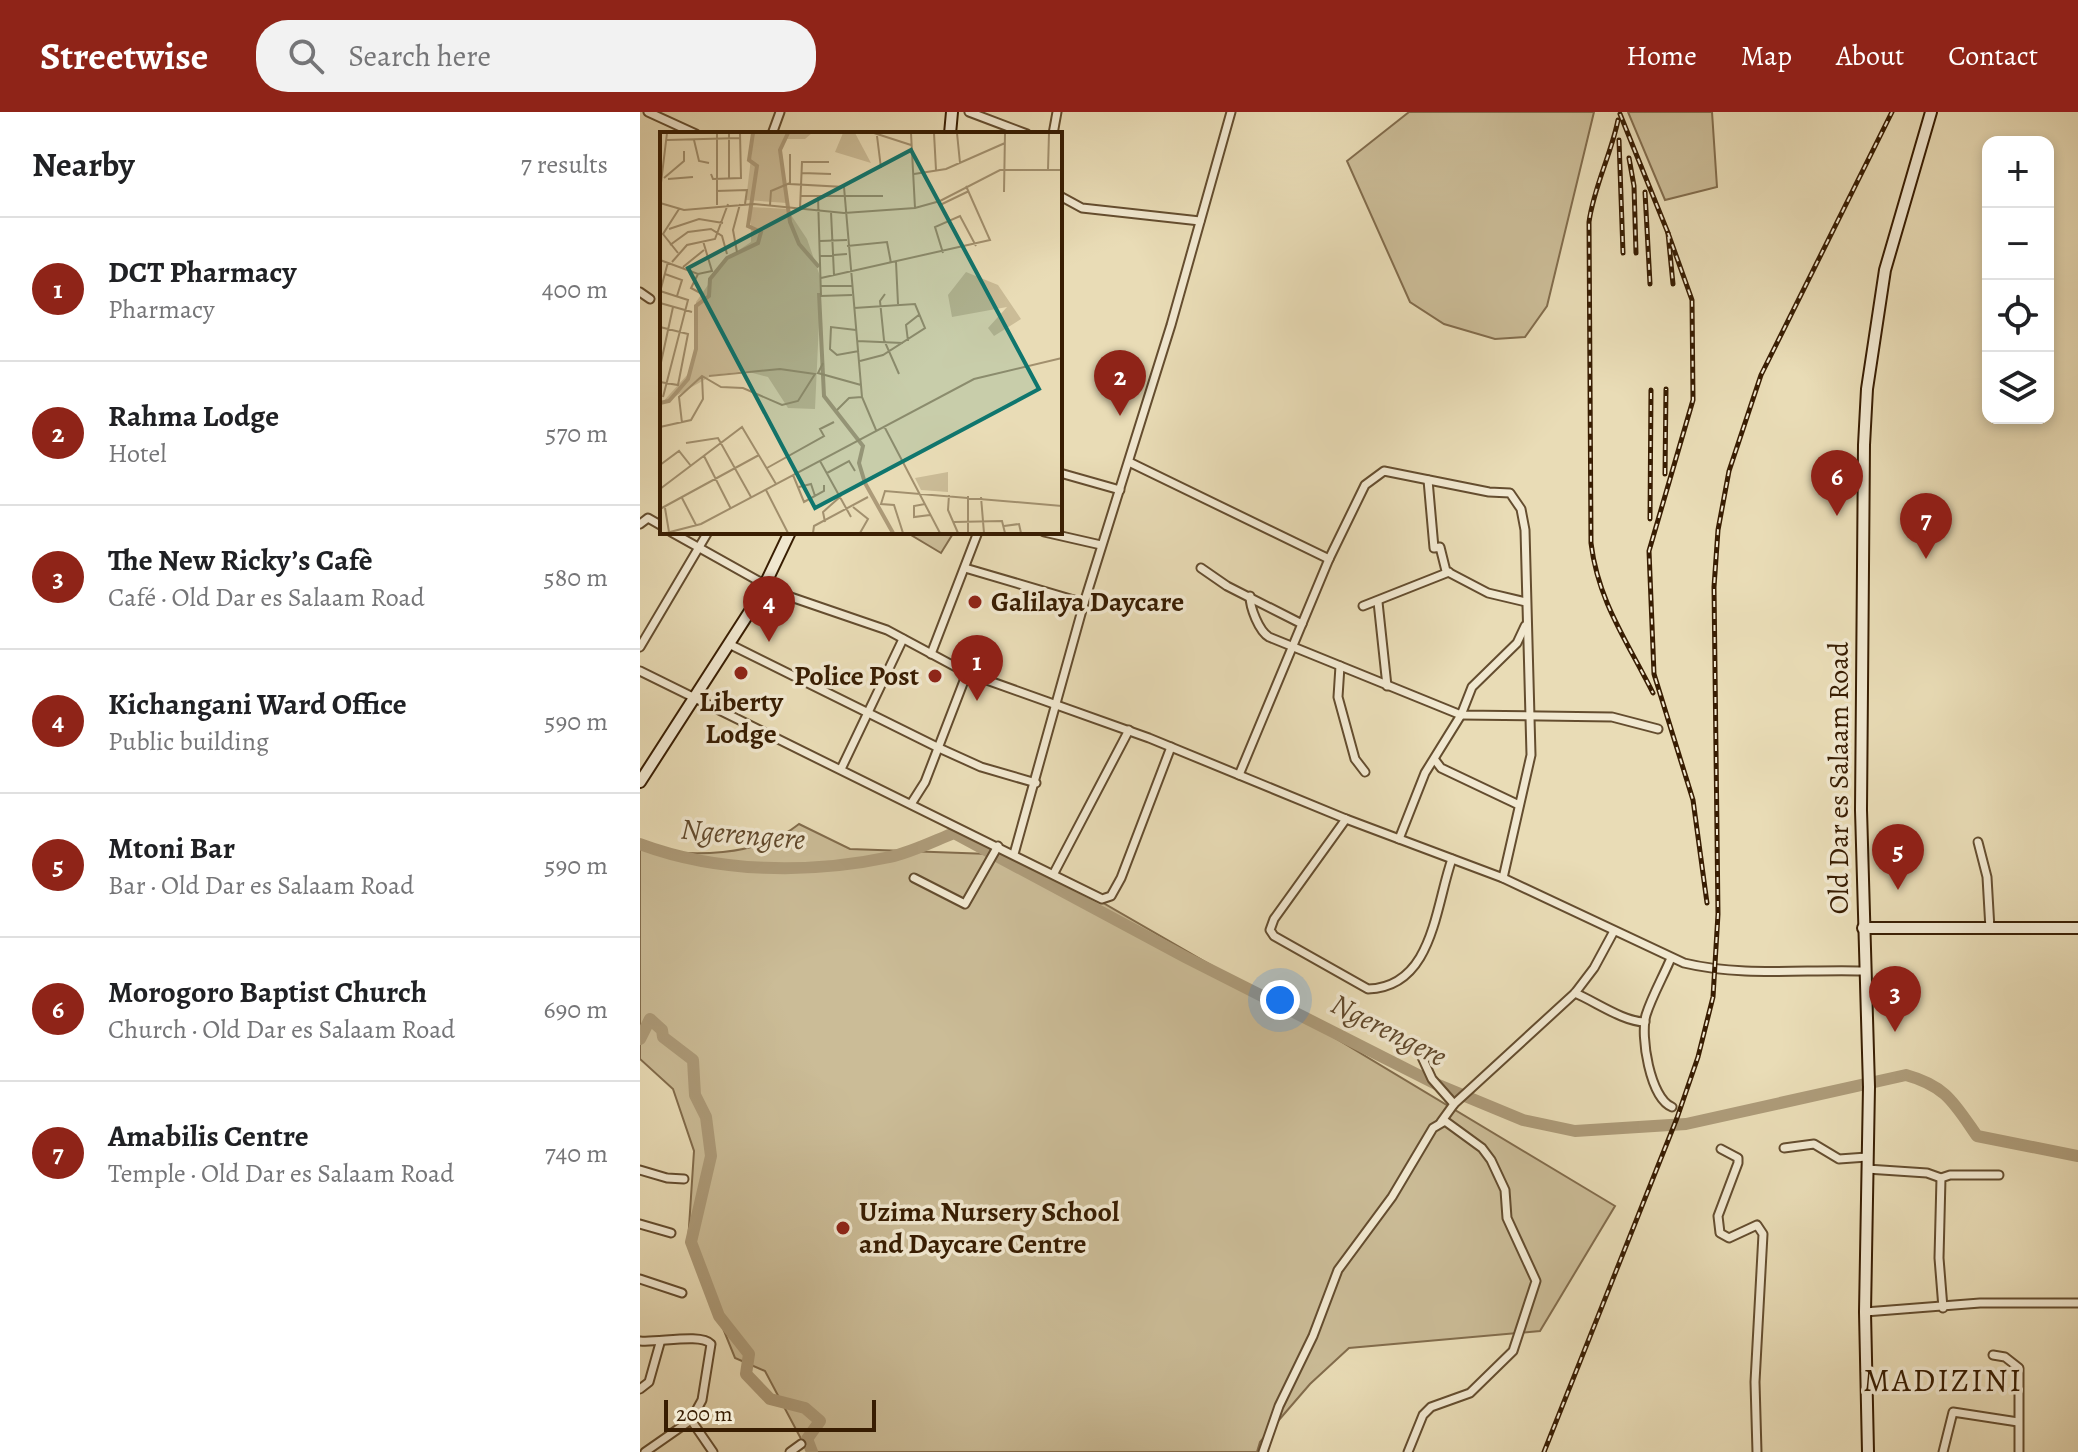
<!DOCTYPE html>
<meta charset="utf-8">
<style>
body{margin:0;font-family:Alegreya,serif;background:#f2f2f2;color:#202124}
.controls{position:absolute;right:24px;top:24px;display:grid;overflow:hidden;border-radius:16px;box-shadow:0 4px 12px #0003}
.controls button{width:72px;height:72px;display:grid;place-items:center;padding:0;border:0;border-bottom:2px solid #e0e0e0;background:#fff;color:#202124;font:40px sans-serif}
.scale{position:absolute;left:24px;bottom:20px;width:212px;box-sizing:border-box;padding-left:8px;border:4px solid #381d02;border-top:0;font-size:22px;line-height:28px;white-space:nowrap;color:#381d02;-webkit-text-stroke:6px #f1e8d0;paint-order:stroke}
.you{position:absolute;left:640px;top:888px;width:28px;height:28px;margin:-20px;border:6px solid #fff;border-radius:50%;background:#1a73e8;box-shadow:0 0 0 12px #1a73e833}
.badge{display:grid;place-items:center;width:52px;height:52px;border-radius:50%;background:#8f2418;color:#fff;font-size:26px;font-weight:700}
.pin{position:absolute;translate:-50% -66px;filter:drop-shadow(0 2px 4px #0008)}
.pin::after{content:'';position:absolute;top:42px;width:28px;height:24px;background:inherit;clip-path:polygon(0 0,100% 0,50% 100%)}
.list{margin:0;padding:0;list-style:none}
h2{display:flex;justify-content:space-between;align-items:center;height:104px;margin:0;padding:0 32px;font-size:34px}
h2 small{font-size:26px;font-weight:400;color:#757577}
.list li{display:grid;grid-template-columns:52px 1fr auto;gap:24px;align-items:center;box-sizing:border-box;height:144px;padding:0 32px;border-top:2px solid #e0e0e0}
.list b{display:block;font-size:30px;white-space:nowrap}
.list p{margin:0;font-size:26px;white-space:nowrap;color:#757577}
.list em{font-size:26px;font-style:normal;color:#757577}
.icon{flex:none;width:44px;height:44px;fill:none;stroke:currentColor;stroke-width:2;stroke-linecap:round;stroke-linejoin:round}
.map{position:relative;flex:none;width:1438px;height:1340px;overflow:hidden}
header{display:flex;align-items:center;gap:48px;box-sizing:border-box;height:112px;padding:0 40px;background:#8f2418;color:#fff}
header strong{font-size:38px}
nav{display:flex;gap:44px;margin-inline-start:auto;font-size:28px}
.search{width:560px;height:72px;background:#f2f2f2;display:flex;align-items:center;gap:20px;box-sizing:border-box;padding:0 28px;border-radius:32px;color:#757577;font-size:30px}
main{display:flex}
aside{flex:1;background:#fff}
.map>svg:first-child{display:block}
.green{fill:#cbbc97;stroke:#826c4c;stroke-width:2}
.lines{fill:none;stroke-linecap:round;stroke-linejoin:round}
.river{stroke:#ad9b79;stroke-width:12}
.street-casing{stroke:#644d2f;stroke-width:11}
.secondary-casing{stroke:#381d02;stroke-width:14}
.street{stroke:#f1e8d0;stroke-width:7}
.secondary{stroke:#f1e8d0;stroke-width:10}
.rail-casing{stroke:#381d02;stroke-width:5}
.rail{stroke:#f1e8d0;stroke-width:2;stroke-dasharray:6;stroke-linecap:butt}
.poi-dot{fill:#8f2418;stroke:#f1e8d0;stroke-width:3}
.labels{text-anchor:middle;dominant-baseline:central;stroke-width:7;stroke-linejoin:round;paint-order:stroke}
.poi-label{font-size:28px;font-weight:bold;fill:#381d02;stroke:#f1e8d0;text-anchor:start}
.street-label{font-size:28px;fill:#381d02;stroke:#f1e8d0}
.water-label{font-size:30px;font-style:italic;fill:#61492c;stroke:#f1e8d0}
.quarter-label{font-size:32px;letter-spacing:2px;fill:#381d02;stroke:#f1e8d0}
.inset-river{fill:none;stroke:#ad9b79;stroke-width:4}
.inset-road{fill:none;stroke:#a2906e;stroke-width:2}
.view{fill:#0f766e;fill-opacity:0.15;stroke:#0f766e;stroke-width:4}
.inset-edge{fill:none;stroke:#381d02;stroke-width:4}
</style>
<header>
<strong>Streetwise</strong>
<div class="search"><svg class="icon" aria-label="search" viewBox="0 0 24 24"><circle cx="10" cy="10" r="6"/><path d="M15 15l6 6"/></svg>Search here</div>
<nav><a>Home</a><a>Map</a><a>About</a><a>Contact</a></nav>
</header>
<main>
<aside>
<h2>Nearby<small>7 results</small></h2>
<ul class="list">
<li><span class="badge">1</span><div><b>DCT Pharmacy</b><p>Pharmacy</p></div><em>400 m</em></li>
<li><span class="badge">2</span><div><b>Rahma Lodge</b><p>Hotel</p></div><em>570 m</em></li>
<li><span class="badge">3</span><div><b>The New Ricky’s Cafè</b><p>Café · Old Dar es Salaam Road</p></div><em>580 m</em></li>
<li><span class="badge">4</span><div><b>Kichangani Ward Office</b><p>Public building</p></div><em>590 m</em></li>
<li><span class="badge">5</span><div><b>Mtoni Bar</b><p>Bar · Old Dar es Salaam Road</p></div><em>590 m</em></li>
<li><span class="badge">6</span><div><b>Morogoro Baptist Church</b><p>Church · Old Dar es Salaam Road</p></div><em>690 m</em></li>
<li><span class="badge">7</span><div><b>Amabilis Centre</b><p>Temple · Old Dar es Salaam Road</p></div><em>740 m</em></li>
</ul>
</aside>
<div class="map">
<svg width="1438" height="1340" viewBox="0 0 1438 1340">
<rect width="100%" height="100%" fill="#e9dcb6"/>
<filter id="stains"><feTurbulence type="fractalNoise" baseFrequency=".0025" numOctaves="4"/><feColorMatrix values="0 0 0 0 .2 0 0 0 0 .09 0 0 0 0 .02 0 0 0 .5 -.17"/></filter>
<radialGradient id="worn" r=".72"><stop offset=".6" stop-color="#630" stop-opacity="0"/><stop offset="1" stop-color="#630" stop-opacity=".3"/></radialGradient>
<!-- green -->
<g class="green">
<path d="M769,0H954L907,194L885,225L855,227L804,212L770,190L707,49Z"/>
<path d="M988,0H1072L1077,75L1025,88Z"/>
<path d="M266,420H314L301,441Z"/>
<path d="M159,712L210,737L380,743L647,897L975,1094L900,1219L709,1236L670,1272L620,1330L617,1340H168L125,1259L95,1246L48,1130L54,1039L33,977L0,947V735C50,746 118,745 159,712Z"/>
</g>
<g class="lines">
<!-- river -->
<g class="river">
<path d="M0,732C78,761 170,762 250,745C272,740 294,729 314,721L547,846L796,972L883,1008L935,1019L1046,1012L1266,963C1306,974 1314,991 1337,1024L1438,1044"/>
<path d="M0,927L10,907L22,918L23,925L53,948L55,983L66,1005L71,1044L51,1130L79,1204L109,1242L106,1262L130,1287L165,1296L180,1309L167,1327L172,1340"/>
</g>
<defs>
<g id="street">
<path d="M8,0L56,22"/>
<path d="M329,0L387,22"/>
<path d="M132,22L140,0"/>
<path d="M413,22L417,0"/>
<path d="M420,84L442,96L560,109"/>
<path d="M0,180L10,187"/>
<path d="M489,350L689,447"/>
<path d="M420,361L480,378"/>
<path d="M788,368L794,436L800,435L806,459L848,481L886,490"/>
<path d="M0,412L8,406L22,414"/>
<path d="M31,420L142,482L247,518L327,561L509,626L706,707L863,766L1044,851C1102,865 1165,857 1223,859"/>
<path d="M404,420L461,433"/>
<path d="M325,456L444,491"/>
<path d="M561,456L587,474L662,512"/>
<path d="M610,484C610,496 619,519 629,525L821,603L972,605L1018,617"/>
<path d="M738,490L747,574"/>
<path d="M723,494L809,460"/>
<path d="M89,532L299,636L341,655L396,671"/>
<path d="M0,535L68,420"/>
<path d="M291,542L338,420"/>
<path d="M700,554L698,585L715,647L725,660"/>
<path d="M0,559L462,787L471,784L481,766L531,635"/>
<path d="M795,648L801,656L879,693"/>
<path d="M202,655L263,527"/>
<path d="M599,663L689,447L725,373L744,359L849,380L870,381L881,397L885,418L891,643L863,766"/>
<path d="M271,692L285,670L327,561"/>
<path d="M706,707L634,807L630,818L634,824L728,877C793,875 795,795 812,747"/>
<path d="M759,727L785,661L821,603L832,575L877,531L885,514"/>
<path d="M1338,730L1347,765L1350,817"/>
<path d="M374,742L444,491L531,213L591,0"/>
<path d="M414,761L489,618"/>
<path d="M274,766L325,792L358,734"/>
<path d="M1031,846C1023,865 1012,884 1006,903C1000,924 1010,986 1032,995"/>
<path d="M935,881C956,890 984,910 1005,910"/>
<path d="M781,943L792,967L814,992L935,881L954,856L974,819"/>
<path d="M801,1010L814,992"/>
<path d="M1144,1036L1174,1032L1199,1047L1227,1045"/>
<path d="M1081,1037L1098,1046V1051L1078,1104L1080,1121L1089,1126L1117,1113L1123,1122L1115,1270L1117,1340"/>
<path d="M1227,1057L1287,1061L1301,1066"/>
<path d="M0,1058L27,1066L44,1067"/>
<path d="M0,1112L31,1121"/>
<path d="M0,1167L42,1181"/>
<path d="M1303,1196L1299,1146L1301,1066L1310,1063H1359"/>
<path d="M1225,1200L1340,1191H1438"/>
<path d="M0,1229C18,1231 61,1221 71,1232L62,1288L51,1308L5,1340"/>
<path d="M1353,1243L1365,1245L1379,1256V1340"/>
<path d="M0,1277L9,1270L20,1231"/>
<path d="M51,1308L73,1340"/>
<path d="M150,1340L161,1332"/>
<path d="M623,1340L639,1294L673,1224L698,1158L752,1085L793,1016L805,1009L842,1036L851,1048L865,1078L867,1106L896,1169L873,1239L830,1281L791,1295L783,1303L768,1340"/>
<path d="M1303,1340L1313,1300L1378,1310"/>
</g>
<g id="secondary">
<path d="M310,22L312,0"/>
<path d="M0,670L119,485L150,420"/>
<path d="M1223,816H1438"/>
<path d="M1228,1340L1225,1200L1229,975L1221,698L1224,333L1227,277L1245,158L1291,0"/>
</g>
</defs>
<!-- street casing -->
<use href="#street" class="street-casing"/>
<!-- secondary casing -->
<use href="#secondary" class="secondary-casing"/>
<!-- street -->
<use href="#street" class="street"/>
<!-- secondary -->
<use href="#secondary" class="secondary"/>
<defs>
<g id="rail">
<path d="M980,2L1028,121L1033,172"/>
<path d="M978,8C971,43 954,74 949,110L951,431C958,489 987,529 1013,581"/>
<path d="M979,28L983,141"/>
<path d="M989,46L994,74L996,141"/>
<path d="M1005,80L1010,172"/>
<path d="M1028,121L1052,188L1053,288L1009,439L1014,562L1053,688L1067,791"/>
<path d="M1025,362L1026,277"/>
<path d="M1010,407L1011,278"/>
<path d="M904,1340L1037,1006L1058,945L1073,885L1078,802L1074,475L1078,418L1089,359L1121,263L1252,0"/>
</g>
</defs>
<!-- rail casing -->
<use href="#rail" class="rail-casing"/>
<!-- rail -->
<use href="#rail" class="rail"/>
</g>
<!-- markers -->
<g class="poi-dot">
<circle cx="335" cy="490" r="8"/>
<circle cx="101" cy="561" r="8"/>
<circle cx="295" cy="564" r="8"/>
<circle cx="203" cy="1116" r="8"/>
</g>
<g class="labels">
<!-- poi labels -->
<g class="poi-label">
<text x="351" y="490">Galilaya Daycare</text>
<text x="279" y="564" text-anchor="end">Police Post</text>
<text x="101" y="590" text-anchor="middle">Liberty<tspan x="101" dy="32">Lodge</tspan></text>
<text x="219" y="1100">Uzima Nursery School<tspan x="219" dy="32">and Daycare Centre</tspan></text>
</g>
<!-- street labels -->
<g class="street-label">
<text transform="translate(1199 666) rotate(-90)">Old Dar es Salaam Road</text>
</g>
<!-- water labels -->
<g class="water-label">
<text transform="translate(103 722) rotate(5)">Ngerengere</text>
<text transform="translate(749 918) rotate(27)">Ngerengere</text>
</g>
<!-- quarter labels -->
<g class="quarter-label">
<text x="1303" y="1268">MADIZINI</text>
</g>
</g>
<!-- overview -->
<g transform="translate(20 20)">
<rect width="402" height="402" fill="#e9dcb6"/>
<path d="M94,1H152L145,7H126L120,18L127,71L86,68ZM183,1H195L211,31L175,20ZM91,75L127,77L147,107L161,147L155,277L128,276L108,245L85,239L53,243L0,273L28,242L35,216L36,170L67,126L91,110ZM306,140L338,153L361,187L334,204L328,196L347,175L292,185L288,163ZM288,340V360L261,358L255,346Z" fill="#cbbc97"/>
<path class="inset-river" d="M128,1L120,18L130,90L139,112L159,135M159,161L164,264L203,314L199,331L205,351L233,401M0,271L9,269L28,247L36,217V174L49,164L50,147L67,126L98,111L101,100L88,94L97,34L89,28L93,1"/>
<path class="inset-road" d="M69,1V47M214,1L251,13M251,1L255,76M274,1L276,38M297,1L300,31M217,4L221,36M7,8L80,6M34,8L39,29L49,31M130,22V52L184,55L202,265L216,298M388,37L389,1M142,41L171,42M51,42L53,47L81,46L80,1M254,42L286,37L345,11M4,46L24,29V19M8,47L33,45M0,59L7,1M56,59L87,58L85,72M344,60L345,1M140,64H223M158,65L161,164L192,163M0,71L24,78L94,72L184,81L255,76L280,69L340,38H402M57,73V1M110,73L111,59L130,51M280,73L309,59M140,77L142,30H169M171,80L174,143M9,97L39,87L63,91M160,109L187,108M10,113L28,100L51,97L62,104L67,122M187,114L227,110L231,131M77,120L73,98L80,72M18,121L3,102L19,77M283,121L275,95L300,84L316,114M160,124L187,122M0,128L38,142L52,139L43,109M12,130L27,113L55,107L68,72M236,130L238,172M23,135L44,118M5,142L22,148L17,164M38,142L31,156L44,163M161,146L330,108L306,54M161,154H192M0,159L28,168L3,265M0,160L8,130M225,162L220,169L224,208L239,242M0,171L32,180M194,176L255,172L265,196L223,223L200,229M0,195L28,202L18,253L0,250M196,198L171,195L170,217L177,223L199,219M197,209L243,211M248,209L246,193L260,182M163,231L158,241L201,253M0,235L13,175M177,278L189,266L202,265M22,291L19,265L42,244L61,255L83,256L122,273L138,269L155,242L120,237L49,244M224,294L280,401M0,295L31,288L43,267L42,244M26,311L58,306L91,365M44,324L71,377M160,329L191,385M0,333L19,319L31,334M107,336L164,304L160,297L174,290M167,341L189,329L195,339M133,343L144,370L164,359V353M139,355L151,352L155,364M0,357L82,295L116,352M106,358L128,401M289,363L288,378L298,401M308,364V401M321,365L324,401M22,366L36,393M265,372L254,374V385L270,383M193,375L208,387L200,401M5,376L9,400M0,377L99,323M165,390L163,380L181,364M294,390L342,389L345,401M344,394L359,392L361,401M6,401L41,392L314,247L402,226M153,401L154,394L208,365M243,401L234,373L221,372L225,359L402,374"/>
<path class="view" d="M251,18L379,257L155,376L28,136Z"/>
<rect width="402" height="402" class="inset-edge"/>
</g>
<rect width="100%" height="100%" filter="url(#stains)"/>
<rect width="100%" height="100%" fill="url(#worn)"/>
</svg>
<div class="controls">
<button>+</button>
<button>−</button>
<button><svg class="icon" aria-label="locate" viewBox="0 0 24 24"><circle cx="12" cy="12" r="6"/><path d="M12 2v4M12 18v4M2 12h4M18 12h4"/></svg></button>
<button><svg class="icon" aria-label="layers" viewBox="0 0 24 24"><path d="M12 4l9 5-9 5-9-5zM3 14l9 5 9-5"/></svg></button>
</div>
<div class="scale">200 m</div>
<div class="you"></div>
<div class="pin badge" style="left:337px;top:589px">1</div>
<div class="pin badge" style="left:480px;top:304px">2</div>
<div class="pin badge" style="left:1255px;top:920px">3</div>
<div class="pin badge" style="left:129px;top:530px">4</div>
<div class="pin badge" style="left:1258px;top:778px">5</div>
<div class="pin badge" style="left:1197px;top:404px">6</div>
<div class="pin badge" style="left:1286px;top:447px">7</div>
</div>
</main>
